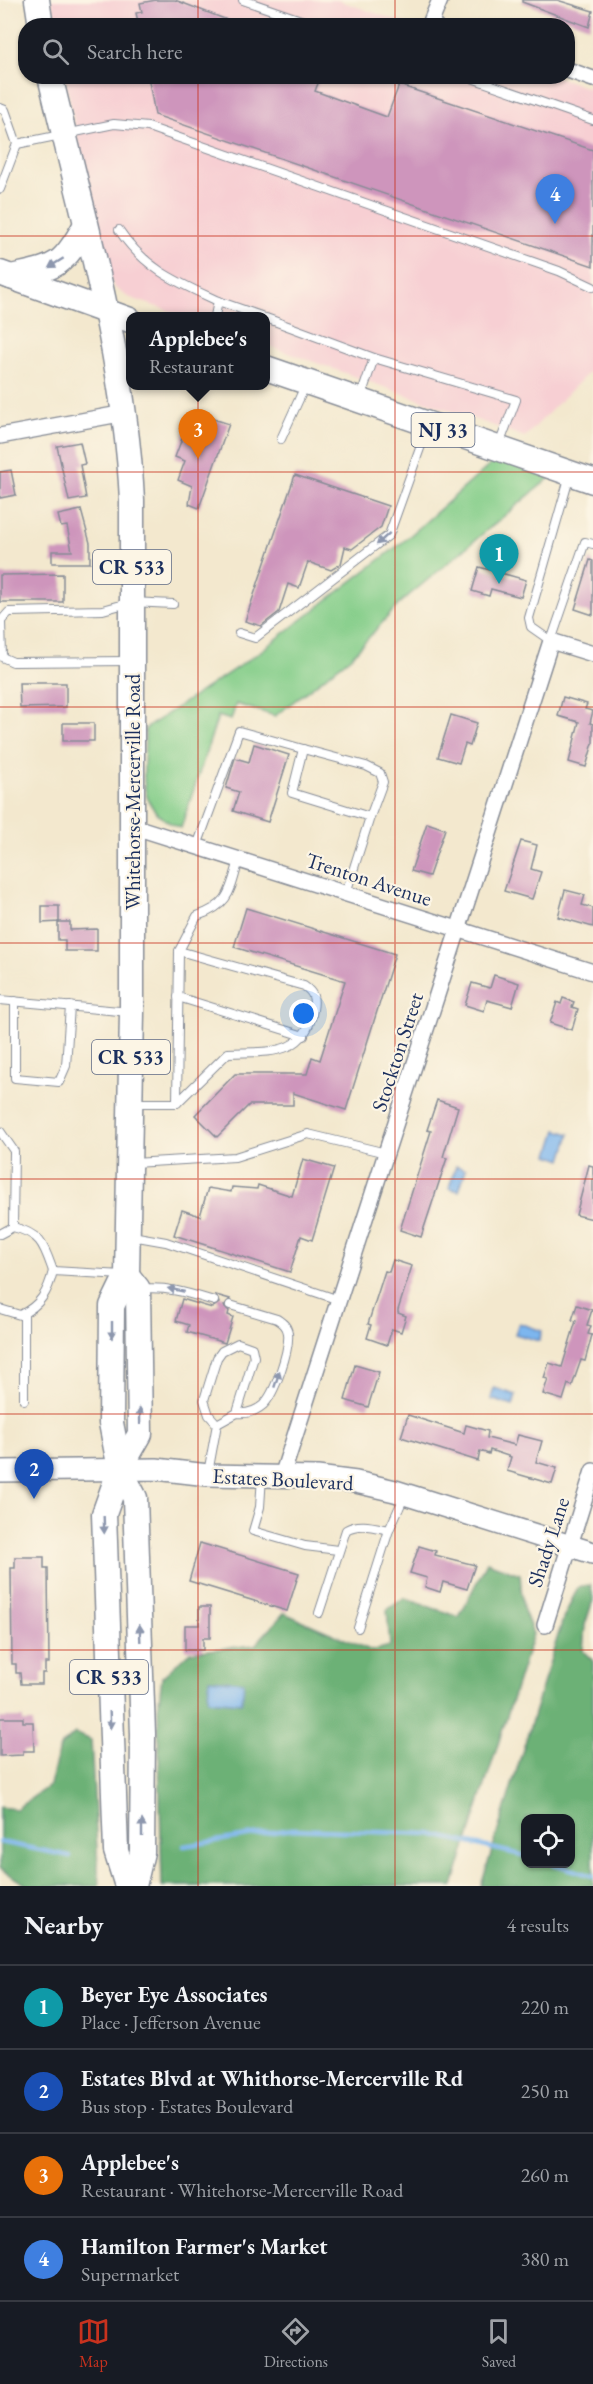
<!DOCTYPE html>
<meta charset="utf-8">
<style>
body{margin:0;font-family:"EB Garamond",serif;background:#20242c;color:#f1f3f6}
.controls{position:absolute;right:18px;bottom:18px;display:grid;overflow:hidden;border-radius:12px;box-shadow:0 2px 4px #0004}
.controls button{width:54px;height:54px;display:grid;place-items:center;padding:0;border:0;border-bottom:2px solid #363941;background:#171b24;color:#f1f3f6;font:30px sans-serif}
.you{position:absolute;left:304px;top:1014px;width:21px;height:21px;margin:-15px;border:4px solid #fff;border-radius:50%;background:#1a73e8;box-shadow:0 0 0 9px #1a73e833}
.badge{display:grid;place-items:center;width:39px;height:39px;border-radius:50%;background:#c8321e;color:#fff;font-size:20px;font-weight:700}
.pin{position:absolute;translate:-50% -50px;filter:drop-shadow(0 2px 3px #0008)}
.pin::after{content:'';position:absolute;top:32px;width:21px;height:18px;background:inherit;clip-path:polygon(0 0,100% 0,50% 100%)}
.popup{position:absolute;left:126px;top:312px;width:144px;height:78px;box-sizing:border-box;display:grid;place-content:center;border-radius:12px;background:#171b24;filter:drop-shadow(0 2px 4px #0005);font-size:20px;white-space:nowrap;color:#9ea1a6}
.popup b{font-size:22px;color:#f1f3f6}
.popup::after{content:'';position:absolute;left:50%;top:100%;margin-left:-12px;border:12px solid transparent;border-top-color:#171b24}
.list{margin:0;padding:0;list-style:none}
h2{display:flex;justify-content:space-between;align-items:center;height:78px;margin:0;padding:0 24px;font-size:26px}
h2 small{font-size:20px;font-weight:400;color:#9ea1a6}
.list li{display:grid;grid-template-columns:39px 1fr auto;gap:18px;align-items:center;box-sizing:border-box;height:84px;padding:0 24px;border-top:2px solid #363941}
.list b{display:block;font-size:22px;white-space:nowrap}
.list p{margin:0;font-size:20px;white-space:nowrap;color:#9ea1a6}
.list em{font-size:20px;font-style:normal;color:#9ea1a6}
.icon{flex:none;width:33px;height:33px;fill:none;stroke:currentColor;stroke-width:2;stroke-linecap:round;stroke-linejoin:round}
.map{position:relative;flex:none;width:593px;height:1886px;overflow:hidden}
.search{position:absolute;background:#171b24;box-shadow:0 2px 4px #0004;left:18px;right:18px;top:18px;height:66px;display:flex;align-items:center;gap:15px;box-sizing:border-box;padding:0 21px;border-radius:24px;color:#9ea1a6;font-size:22px}
.sheet{height:414px;background:#171b24}
nav{display:flex;justify-content:space-around;align-items:center;box-sizing:border-box;height:84px;border-top:2px solid #363941;background:#171b24;font-size:16px;color:#9ea1a6}
nav a{display:grid;justify-items:center;gap:3px}
nav .on{color:#c8321e}
.map>svg:first-child{display:block}
.built{fill:#f7cfd3}
.green{fill:#85ce8a;stroke:#507e74;stroke-width:1.5}
.forest{fill:#6cb176;stroke:#44706a;stroke-width:1.5;fill-rule:evenodd}
.water{fill:#7db6ee;stroke:#4c72a6;stroke-width:1.5}
.lines{fill:none;stroke-linecap:round;stroke-linejoin:round}
.stream{stroke:#7db6ee;stroke-width:4.5}
.building{fill:#ce95bc}
.lane-casing{stroke:#878c96;stroke-width:10}
.street-casing{stroke:#878c96;stroke-width:18}
.secondary-casing{stroke:#878c96;stroke-width:24}
.primary-casing{stroke:#878c96;stroke-width:27}
.lane{stroke:#fff;stroke-width:8}
.street{stroke:#fff;stroke-width:15}
.secondary{stroke:#fff;stroke-width:21}
.primary{stroke:#fff;stroke-width:24}
.oneway{fill:#8d97ae}
.grid{fill:none;stroke:#c8321e;stroke-width:1.5;stroke-opacity:0.55}
.labels{text-anchor:middle;dominant-baseline:central;stroke-width:4.5;stroke-linejoin:round;paint-order:stroke}
.shield{fill:#fcf5e5;stroke:#5e6a86;stroke-width:1.5}
.shield-label{font-size:20px;font-weight:bold;fill:#1b2f5e}
.street-label{font-size:21px;fill:#1b2f5e;stroke:#fcf5e5}
</style>
<div class="map">
<svg width="593" height="1886" viewBox="0 0 593 1886">
<rect width="100%" height="100%" fill="#fcf5e5"/>
<filter id="ink" filterUnits="userSpaceOnUse"><feTurbulence type="fractalNoise" baseFrequency=".0167" numOctaves="2"/><feDisplacementMap in="SourceGraphic" scale="12" xChannelSelector="R" yChannelSelector="G"/><feConvolveMatrix kernelMatrix="1 2 1 2 8 2 1 2 1" color-interpolation-filters="sRGB"/></filter>
<filter id="wash" filterUnits="userSpaceOnUse"><feTurbulence type="fractalNoise" baseFrequency=".008" numOctaves="4" result="noise"/><feDisplacementMap in="SourceGraphic" scale="24" xChannelSelector="R" yChannelSelector="G"/><feGaussianBlur stdDeviation="1.35" result="paint"/><feColorMatrix in="noise" values="0 0 0 0 0 0 0 0 0 0 0 0 0 0 0 0 0 1.4 0 .05"/><feComposite in="paint" operator="in"/></filter>
<g filter="url(#wash)">
<rect width="100%" height="100%" fill="#f3e8ce"/>
<!-- built -->
<g class="built">
<path d="M51,0H337L410,25H56Z"/>
<path d="M555,76L593,90V368L525,437L266,345V316H184L128,297L114,287L108,274L82,163L65,77Z"/>
</g>
<!-- green -->
<path class="green" d="M500,456L552,476L401,602L352,656L275,716L236,704L231,720L218,716L181,828C132,809 146,773 145,729L257,654L404,541Z"/>
<!-- forest -->
<g class="forest">
<path d="M487,1562L520,1574L523,1608L533,1634L453,1886H162L158,1709L162,1677L190,1652L255,1645L284,1613L372,1651L390,1646L387,1610L404,1598L459,1617Z"/>
<path d="M591,1585L593,1600L585,1625L583,1651L593,1661V1886H481L563,1619L578,1587ZM570,1818V1864H526V1818Z"/>
<path d="M75,1733L91,1740L99,1886H28L0,1869V1807L16,1809L50,1785L60,1747Z"/>
</g>
<!-- water -->
<g class="water">
<path d="M557,1130L570,1134L562,1160L549,1155Z"/>
<path d="M456,1166L466,1169L459,1191L449,1188Z"/>
<path d="M519,1323L542,1331L539,1341L515,1334Z"/>
<path d="M494,1388L516,1395L513,1406L491,1399Z"/>
<path d="M209,1679L244,1682L242,1703L208,1700Z"/>
</g>
<g class="lines">
<!-- stream -->
<g class="stream">
<path d="M0,1842L70,1856"/>
<path d="M184,1846L292,1829L430,1834L526,1856"/>
<path d="M554,1864L593,1876"/>
</g>
</g>
<g id="blocks">
<!-- building -->
<g class="building">
<path d="M156,0H175L243,26H139L136,13L142,12L140,3Z"/>
<path d="M522,0H557L593,11L589,27L522,2Z"/>
<path d="M148,76H321L315,91L387,117L399,85L593,150V266L155,115Z"/>
<path d="M192,412L229,424L199,508L189,504L192,486L178,480L185,461L175,457Z"/>
<path d="M80,442L85,464L80,465L86,498L69,501L57,446Z"/>
<path d="M11,470L16,495L0,498V472Z"/>
<path d="M295,475L388,506L381,527L352,549L345,547L341,564L331,570L308,562L299,588L288,584L279,612L261,626L245,621Z"/>
<path d="M81,510L90,543V563H52V551H72L67,526L61,527L58,515Z"/>
<path d="M590,560L593,561V615L575,609Z"/>
<path d="M479,567L526,580L521,597L491,589L489,596L472,591Z"/>
<path d="M63,574V602H0V575Z"/>
<path d="M19,683H66V707L20,708Z"/>
<path d="M563,697L587,704L585,709L593,711L590,723L593,724V743L586,767L569,762L579,722L558,716Z"/>
<path d="M451,715L477,723L470,746L465,744L459,763L438,757Z"/>
<rect x="63" y="723" width="31" height="18"/>
<path d="M254,744L289,755L268,822L233,811L239,792L226,788L235,758L249,762Z"/>
<path d="M427,823L445,829L429,876L411,871Z"/>
<path d="M521,841L537,845L531,869L541,872L532,899L504,891Z"/>
<path d="M565,890L585,895L582,905L593,908V927L558,917Z"/>
<path d="M42,906H59V922L42,923Z"/>
<path d="M246,908L395,954L346,1110L293,1093V1105H249L217,1137L195,1115L235,1074H307L312,1057L320,1060L345,981L234,947Z"/>
<path d="M58,922H70V930L97,929V951H65V940H58Z"/>
<path d="M494,975L519,983L512,1007L487,1000L484,1011L465,1005L472,983L490,988Z"/>
<path d="M563,998L574,1002L572,1007L578,1009L572,1030L550,1023L557,1002L561,1004Z"/>
<path d="M437,1100L458,1107L443,1157L447,1158L421,1237L400,1230L431,1131L427,1130Z"/>
<path d="M303,1159L334,1168L312,1240L301,1236L290,1272L174,1235L182,1210L200,1216L208,1188L231,1192L232,1187L257,1189L258,1185L292,1196Z"/>
<path d="M589,1165L593,1166V1219L576,1215Z"/>
<path d="M393,1260L412,1266L398,1310V1313L406,1316L401,1332L392,1329L387,1345L367,1338L371,1325L368,1324L385,1271L389,1272Z"/>
<path d="M216,1295L230,1299L224,1306L229,1311L228,1315L233,1317L225,1343L187,1332L189,1325L176,1321L182,1299L212,1308L219,1303Z"/>
<path d="M577,1305L592,1310L587,1325L591,1326L588,1334L592,1335L585,1361L581,1360L572,1386L568,1384L563,1400L543,1394L548,1379L544,1378L549,1363L562,1367L576,1321L572,1320Z"/>
<path d="M355,1365L379,1372L368,1407L345,1400Z"/>
<path d="M408,1415L464,1433L466,1425L488,1431L487,1438L515,1445L518,1435L542,1441L536,1462L557,1468L552,1484L507,1471L511,1457L490,1450L489,1454L480,1451L478,1461L401,1437Z"/>
<path d="M200,1543L299,1573L287,1611L189,1581Z"/>
<path d="M419,1546L436,1551L435,1555L475,1565L467,1589L443,1582L440,1592L425,1587L427,1578L410,1573Z"/>
<path d="M15,1557H44V1568H48L49,1663H45V1673H42V1684H21L20,1673H16V1664H12L11,1568H15Z"/>
<path d="M199,1607H210V1638H203V1650H185V1625H199Z"/>
<path d="M0,1718H23V1722H33L34,1751H23V1755L0,1756Z"/>
</g>
</g>
</g>
<g filter="url(#ink)">
<use href="#blocks" fill-opacity="0" stroke="#878c96" stroke-width="1.5"/>
<g class="lines">
<defs>
<g id="lane">
<path d="M243,0L318,26"/>
<path d="M466,76L593,120"/>
<path d="M0,108L5,110L17,144L0,189"/>
<path d="M17,144L114,124L148,127L559,271L593,287"/>
<path d="M119,230C145,269 177,282 218,301"/>
<path d="M215,316L218,301L261,316"/>
<path d="M266,318L374,358L516,400L499,445"/>
<path d="M361,396L374,358"/>
<path d="M281,439L305,386"/>
<path d="M570,475L529,618L531,627L551,641L585,542L593,544"/>
<path d="M239,633L255,638L389,535L428,426"/>
<path d="M130,661L13,662L2,657L1,621L9,612L103,610L132,602L173,604"/>
<path d="M303,749L366,766L380,773L383,782L370,817"/>
<path d="M197,846L239,731L303,749L292,793L370,817L346,893"/>
<path d="M178,997L304,1036"/>
<path d="M0,1000L130,1012"/>
<path d="M15,1001V1078L59,1082L66,1066L70,1006"/>
<path d="M134,1103H177L228,1053C266,1051 305,1058 313,1010C315,998 314,993 304,986L179,951L197,916C230,905 230,891 239,860"/>
<path d="M177,1103L179,951"/>
<path d="M0,1131L14,1151L13,1227"/>
<path d="M133,1163L235,1157L308,1134L386,1153"/>
<path d="M0,1234L13,1227C42,1234 44,1246 53,1271"/>
<path d="M132,1236L166,1242L339,1300"/>
<path d="M139,1289C167,1286 188,1293 214,1301"/>
<path d="M230,1305L277,1319C283,1323 287,1326 288,1333C290,1349 275,1394 263,1405C255,1412 247,1414 237,1413"/>
<path d="M0,1309L20,1315C40,1306 48,1292 53,1271L123,1275"/>
<path d="M24,1313V1400"/>
<path d="M238,1343L252,1348L254,1357L237,1413L217,1424L209,1415L204,1400L217,1358L222,1351Z"/>
<path d="M208,1473L217,1424"/>
<path d="M262,1476L260,1507L253,1531L305,1546L338,1550"/>
<path d="M319,1613L346,1530C359,1522 374,1527 389,1530"/>
<path d="M358,1628L389,1530L405,1495"/>
</g>
<g id="street">
<path d="M435,26L430,24L440,0"/>
<path d="M568,70L593,79"/>
<path d="M0,436L125,413"/>
<path d="M132,826L593,972"/>
<path d="M282,1476L551,641L593,654"/>
<path d="M545,1625L593,1471"/>
</g>
<path id="secondary" d="M0,1471L156,1469L208,1475L317,1477L356,1482L395,1491L593,1553"/>
<g id="primary">
<path d="M37,0L41,26"/>
<path d="M50,76C83,216 125,356 132,500V1012L127,1275L112,1306L111,1423L120,1469L135,1498L143,1734L142,1852L134,1886"/>
<path d="M0,273L130,320"/>
<path d="M11,277C56,267 62,268 85,226"/>
<path d="M266,368L593,481"/>
<path d="M127,1886L116,1851L104,1514L120,1469L140,1434L138,1289L127,1275"/>
</g>
</defs>
<!-- lane casing -->
<use href="#lane" class="lane-casing"/>
<!-- street casing -->
<use href="#street" class="street-casing"/>
<!-- secondary casing -->
<use href="#secondary" class="secondary-casing"/>
<!-- primary casing -->
<use href="#primary" class="primary-casing"/>
<!-- lane -->
<use href="#lane" class="lane"/>
<!-- street -->
<use href="#street" class="street"/>
<!-- secondary -->
<use href="#secondary" class="secondary"/>
<!-- primary -->
<use href="#primary" class="primary"/>
</g>
<!-- one-way arrows -->
<defs><path id="oneway-solid" d="M-6-.8H1V-3.2L6.5 0L1 3.2V.8H-6Z" transform="scale(1.5)"/></defs>
<g class="oneway">
<use href="#oneway-solid" transform="translate(56 263) rotate(148)"/>
<use href="#oneway-solid" transform="translate(383 539) rotate(138)"/>
<use href="#oneway-solid" transform="translate(176 1290) rotate(-168)"/>
<use href="#oneway-solid" transform="translate(112 1330) rotate(90)"/>
<use href="#oneway-solid" transform="translate(277 1379) rotate(-72)"/>
<use href="#oneway-solid" transform="translate(140 1416) rotate(-91)"/>
<use href="#oneway-solid" transform="translate(104 1525) rotate(88)"/>
<use href="#oneway-solid" transform="translate(140 1633) rotate(-92)"/>
<use href="#oneway-solid" transform="translate(110 1720) rotate(88)"/>
<use href="#oneway-solid" transform="translate(142 1828) rotate(-90)"/>
</g>
</g>
<!-- grid -->
<path class="grid" d="M198,0V26M395,0V26M198,76V1886M395,76V1886M0,236H593M0,472H593M0,707H593M0,943H593M0,1179H593M0,1414H593M0,1650H593"/>
<g class="labels">
<!-- shield labels -->
<g class="shield">
<rect x="411.5" y="413" width="63" height="34" rx="4.5"/>
<rect x="93" y="550" width="78" height="34" rx="4.5"/>
<rect x="92" y="1040" width="78" height="34" rx="4.5"/>
<rect x="70" y="1660" width="78" height="34" rx="4.5"/>
</g>
<g class="shield-label">
<text x="443" y="430">NJ 33</text>
<text x="132" y="567">CR 533</text>
<text x="131" y="1057">CR 533</text>
<text x="109" y="1677">CR 533</text>
</g>
<!-- street labels -->
<g class="street-label">
<text transform="translate(132 792) rotate(-90)">Whitehorse-Mercerville Road</text>
<text transform="translate(369 879) rotate(18)">Trenton Avenue</text>
<text transform="translate(397 1052) rotate(-72)">Stockton Street</text>
<text transform="translate(283 1479) rotate(3)">Estates Boulevard</text>
<text transform="translate(548 1542) rotate(-72)">Shady Lane</text>
</g>
</g>
</svg>
<div class="controls">
<button><svg class="icon" aria-label="locate" viewBox="0 0 24 24"><circle cx="12" cy="12" r="6"/><path d="M12 2v4M12 18v4M2 12h4M18 12h4"/></svg></button>
</div>
<div class="you"></div>
<div class="pin badge" style="left:499px;top:584px;background:#0f9aa8">1</div>
<div class="pin badge" style="left:34px;top:1499px;background:#1a4fb4">2</div>
<div class="pin badge" style="left:198px;top:459px;background:#e8710a">3</div>
<div class="popup"><b>Applebee's</b>Restaurant</div>
<div class="pin badge" style="left:555px;top:224px;background:#3f7fe0">4</div>
<div class="search"><svg class="icon" aria-label="search" viewBox="0 0 24 24"><circle cx="10" cy="10" r="6"/><path d="M15 15l6 6"/></svg>Search here</div>
</div>
<section class="sheet">
<h2>Nearby<small>4 results</small></h2>
<ul class="list">
<li><span class="badge" style="background:#0f9aa8">1</span><div><b>Beyer Eye Associates</b><p>Place · Jefferson Avenue</p></div><em>220 m</em></li>
<li><span class="badge" style="background:#1a4fb4">2</span><div><b>Estates Blvd at Whithorse-Mercerville Rd</b><p>Bus stop · Estates Boulevard</p></div><em>250 m</em></li>
<li><span class="badge" style="background:#e8710a">3</span><div><b>Applebee's</b><p>Restaurant · Whitehorse-Mercerville Road</p></div><em>260 m</em></li>
<li><span class="badge" style="background:#3f7fe0">4</span><div><b>Hamilton Farmer's Market</b><p>Supermarket</p></div><em>380 m</em></li>
</ul>
</section>
<nav>
<a class="on"><svg class="icon" aria-label="map" viewBox="0 0 24 24"><path d="M3 6l6-2 6 2 6-2v14l-6 2-6-2-6 2zM9 4v14M15 6v14"/></svg>Map</a>
<a><svg class="icon" aria-label="directions" viewBox="0 0 24 24"><path d="M12 3l9 9-9 9-9-9zM9 14v-3h6M13 9l2 2-2 2"/></svg>Directions</a>
<a><svg class="icon" aria-label="saved" viewBox="0 0 24 24"><path d="M7 4h10v16l-5-4-5 4z"/></svg>Saved</a>
</nav>
